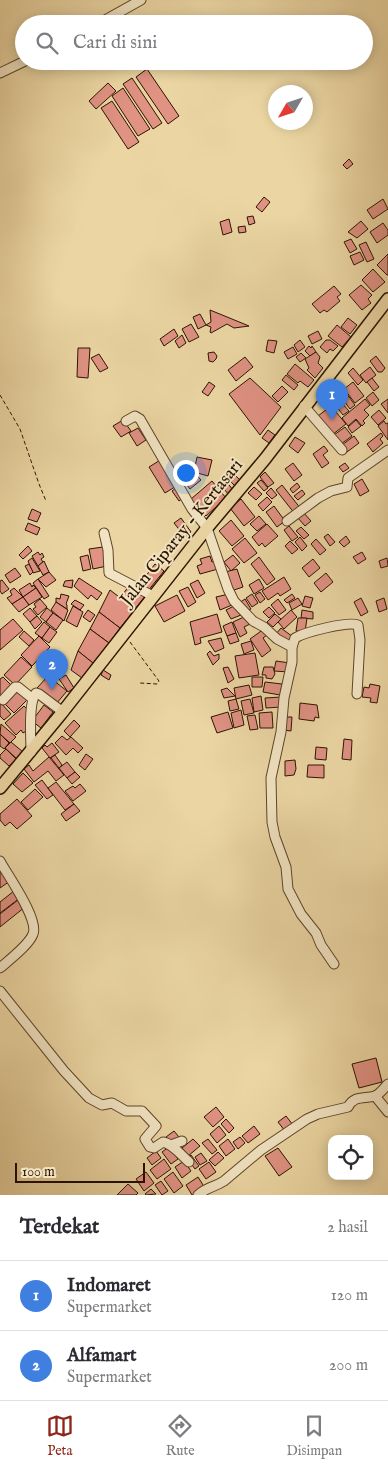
<!DOCTYPE html>
<html lang="id">
<style>
body{margin:0;font-family:"IM FELL English",serif;background:#f2f2f3;color:#2b2b33}
.controls{position:absolute;right:15px;bottom:15px;display:grid;overflow:hidden;border-radius:10px;box-shadow:0 2px 12px #0003}
.controls button{width:45px;height:45px;display:grid;place-items:center;padding:0;border:0;border-bottom:1px solid #e1e1e2;background:#fff;color:#2b2b33;font:25px sans-serif}
.compass{position:absolute;left:268px;top:85px;width:45px;height:45px;border-radius:50%;background:#fff;box-shadow:0 2px 12px #0003;rotate:231deg}
.scale{position:absolute;left:15px;bottom:12px;width:130px;box-sizing:border-box;padding-left:5px;border:2px solid #2c1400;border-top:0;font-size:14px;line-height:18px;white-space:nowrap;color:#2c1400;-webkit-text-stroke:4px #f2e4c3;paint-order:stroke}
.you{position:absolute;left:185px;top:472px;width:18px;height:18px;margin:-12px;border:4px solid #fff;border-radius:50%;background:#1a73e8;box-shadow:0 0 0 8px #1a73e833}
.badge{display:grid;place-items:center;width:32px;height:32px;border-radius:50%;background:#8f2418;color:#fff;font-size:16px;font-weight:700}
.pin{position:absolute;translate:-50% -41px;filter:drop-shadow(0 1px 2px #0008)}
.pin::after{content:'';position:absolute;top:26px;width:18px;height:15px;background:inherit;clip-path:polygon(0 0,100% 0,50% 100%)}
.list{margin:0;padding:0;list-style:none}
h2{display:flex;justify-content:space-between;align-items:center;height:65px;margin:0;padding:0 20px;font-size:21px}
h2 small{font-size:16px;font-weight:400;color:#7c7c81}
.list li{display:grid;grid-template-columns:32px 1fr auto;gap:15px;align-items:center;box-sizing:border-box;height:70px;padding:0 20px;border-top:1px solid #e1e1e2}
.list b{display:block;font-size:19px;white-space:nowrap}
.list p{margin:0;font-size:16px;white-space:nowrap;color:#7c7c81}
.list em{font-size:16px;font-style:normal;color:#7c7c81}
.icon{flex:none;width:28px;height:28px;fill:none;stroke:currentColor;stroke-width:2;stroke-linecap:round;stroke-linejoin:round}
.map{position:relative;flex:none;width:388px;height:1195px;overflow:hidden}
.search{position:absolute;background:#fff;box-shadow:0 2px 12px #0003;left:15px;right:15px;top:15px;height:55px;display:flex;align-items:center;gap:12px;box-sizing:border-box;padding:0 18px;border-radius:28px;color:#7c7c81;font-size:19px}
.sheet{height:205px;background:#fff}
nav{display:flex;justify-content:space-around;align-items:center;box-sizing:border-box;height:70px;border-top:1px solid #e1e1e2;background:#fff;font-size:14px;color:#7c7c81}
nav a{display:grid;justify-items:center;gap:2px}
nav .on{color:#8f2418}
.map>svg:first-child{display:block}
.building{fill:#e09283;stroke:#2c1400}
.lines{fill:none;stroke-linecap:round;stroke-linejoin:round}
.minor-casing{stroke:#5c4429;stroke-width:11}
.major-casing{stroke:#2c1400;stroke-width:14}
.path{stroke:#2c1400;stroke-width:1;stroke-dasharray:4 2.5;stroke-linecap:butt}
.minor{stroke:#f2e4c3;stroke-width:9}
.major{stroke:#ebd6a3;stroke-width:11}
.labels{text-anchor:middle;dominant-baseline:central;stroke-width:4;stroke-linejoin:round;paint-order:stroke}
.street-label{font-size:18px;fill:#2c1400;stroke:#f2e4c3}
</style>
<div class="map">
<svg width="388" height="1195" viewBox="0 0 388 1195">
<rect width="100%" height="100%" fill="#ebd6a3"/>
<filter id="stains"><feTurbulence type="fractalNoise" baseFrequency=".004" numOctaves="4"/><feColorMatrix values="0 0 0 0 .2 0 0 0 0 .09 0 0 0 0 .02 0 0 0 .5 -.17"/></filter>
<radialGradient id="worn" r=".72"><stop offset=".6" stop-color="#630" stop-opacity="0"/><stop offset="1" stop-color="#630" stop-opacity=".3"/></radialGradient>
<!-- building -->
<g class="building">
<path d="M147,69L179,116L168,124L136,77Z"/>
<path d="M132,78L162,123L153,129L123,84Z"/>
<path d="M108,83L116,91L96,109L89,101Z"/>
<path d="M123,88L150,129L138,136L112,96Z"/>
<path d="M112,101L139,142L128,149L101,108Z"/>
<path d="M349,159L353,164L347,169L343,165Z"/>
<path d="M264,197L270,202L262,212L256,207Z"/>
<path d="M383,199L388,209L373,219L367,210Z"/>
<path d="M253,216L255,223L249,225L247,217Z"/>
<path d="M229,219L232,232L223,235L220,222Z"/>
<path d="M361,221L368,229L357,238L348,232Z"/>
<path d="M383,223L388,230V235L377,243L370,232Z"/>
<path d="M245,226L246,232L239,233L238,227Z"/>
<path d="M351,239L357,249L350,253L344,242Z"/>
<path d="M366,242L374,259L367,262L359,245Z"/>
<path d="M360,252L364,260L354,265L350,256Z"/>
<path d="M388,254V275H387L377,265Z"/>
<path d="M373,269L385,282L373,292L362,280Z"/>
<path d="M361,285L372,295L368,299L371,303L362,310L349,295Z"/>
<path d="M334,286L341,294L337,297L340,301L327,312L324,310L320,313L312,304Z"/>
<path d="M210,310L249,326L234,328L227,324L211,333L210,332L211,327L206,325L211,322Z"/>
<path d="M200,314L206,325L198,329L193,317Z"/>
<path d="M348,318L357,325L350,334L341,327Z"/>
<path d="M191,324L199,337L189,342L182,329Z"/>
<path d="M337,325L351,337L342,347L328,336Z"/>
<path d="M174,329L178,336L164,346L160,339Z"/>
<path d="M318,331L322,339L312,344L308,336Z"/>
<path d="M182,335L186,343L179,348L175,341Z"/>
<path d="M268,340L277,341L274,353L266,351Z"/>
<path d="M300,340L305,347L298,352L294,345Z"/>
<path d="M326,340H330L338,346L333,351L330,349L327,353L320,347Z"/>
<path d="M309,346L311,348L312,346L316,352L310,356L305,351Z"/>
<path d="M293,347L297,354L288,359L284,352Z"/>
<path d="M78,348H90L88,378L77,377Z"/>
<path d="M214,352L217,356L216,359L213,362L209,361L208,353Z"/>
<path d="M316,352L320,357L318,363L323,368L315,378L307,370L309,368L305,359Z"/>
<path d="M301,353L306,358L300,362L296,357Z"/>
<path d="M99,354L108,368L100,372L91,358Z"/>
<path d="M376,356L385,368L382,372H378L370,361Z"/>
<path d="M245,357L253,367L236,381L228,370Z"/>
<path d="M295,364L314,380L308,387L300,381L298,383L287,374Z"/>
<path d="M370,367L376,375L366,383L360,375Z"/>
<path d="M353,368L363,380L358,385L348,373Z"/>
<path d="M286,375L298,385L294,390L282,380Z"/>
<path d="M250,378L281,407L260,435L229,394Z"/>
<path d="M372,378L379,387L374,391L367,382Z"/>
<path d="M209,382L215,386L208,396L202,392Z"/>
<path d="M353,382L364,396L355,403L344,389Z"/>
<path d="M339,384L344,392L340,395L334,388Z"/>
<path d="M282,386L288,392L278,402L272,396Z"/>
<path d="M333,389L341,400L336,405L327,394Z"/>
<path d="M373,392L379,400L372,406L366,398Z"/>
<path d="M346,393L355,405L350,409L341,397Z"/>
<path d="M365,399L370,405L364,410L369,415L363,421L365,423L362,426L356,419L348,426L342,418Z"/>
<path d="M388,399V413L381,404Z"/>
<path d="M341,402L349,411L343,415L336,406Z"/>
<path d="M331,406L346,424L332,435L318,416Z"/>
<path d="M379,410L386,418L378,425L371,417Z"/>
<path d="M123,420L131,431L121,437L113,426Z"/>
<path d="M356,420L361,426L352,433L348,427Z"/>
<path d="M384,421L386,424L388,423V440L378,426Z"/>
<path d="M345,427L352,436L341,444L334,435Z"/>
<path d="M138,428L146,440L137,446L129,433Z"/>
<path d="M268,430L275,435L269,443L262,438Z"/>
<path d="M381,433L383,436L380,439L383,443L373,452L367,444Z"/>
<path d="M354,436L359,443L347,452L342,445Z"/>
<path d="M295,437L305,443L298,453L289,446Z"/>
<path d="M324,446L328,451L323,455L329,463L322,468L313,454Z"/>
<path d="M197,457L212,460L208,476L194,472Z"/>
<path d="M162,459L178,485L165,493L149,467Z"/>
<path d="M293,463L302,475L294,481L285,469Z"/>
<path d="M345,463L349,468L343,472L339,467Z"/>
<path d="M265,472L274,483L268,487L260,477Z"/>
<path d="M195,473L201,480L190,489L185,482Z"/>
<path d="M233,473L240,480L235,486L228,479Z"/>
<path d="M362,479L369,491L360,496L354,484Z"/>
<path d="M261,480L268,488L264,491L257,483Z"/>
<path d="M212,481L226,498L206,516L191,499Z"/>
<path d="M226,481L233,490L228,494L221,485Z"/>
<path d="M297,483L300,487L293,493L290,489Z"/>
<path d="M282,485L301,509L295,514L276,490Z"/>
<path d="M178,486L185,496L179,501L172,491Z"/>
<path d="M254,487L262,494L256,500L248,493Z"/>
<path d="M271,488L277,495L272,499L266,493Z"/>
<path d="M302,490L305,494L298,500L294,496Z"/>
<path d="M267,497L272,502L263,511L258,505Z"/>
<path d="M241,499L255,517L244,526L230,508Z"/>
<path d="M274,506L285,521L277,527L266,512Z"/>
<path d="M32,509L41,513L37,522L28,519Z"/>
<path d="M303,512L311,521L305,526L297,517Z"/>
<path d="M259,516L266,524L257,531L250,524Z"/>
<path d="M181,518L191,532L185,537L174,523Z"/>
<path d="M231,520L244,536L232,546L219,531Z"/>
<path d="M28,523L40,528L37,535L25,530Z"/>
<path d="M267,524L278,536L265,547L262,543L259,546L252,537Z"/>
<path d="M289,526L298,537L292,541L284,530Z"/>
<path d="M301,527L309,535L304,539L296,531Z"/>
<path d="M328,534L335,542L330,546L324,537Z"/>
<path d="M346,536L350,542L344,547L339,542Z"/>
<path d="M300,537L307,546L302,551L295,542Z"/>
<path d="M245,538L257,553L244,563L232,549Z"/>
<path d="M316,539L326,550L320,555L311,544Z"/>
<path d="M290,541L298,549L292,554L285,546Z"/>
<path d="M28,546L32,551L23,559L19,555Z"/>
<path d="M103,547L107,566L93,569L89,549Z"/>
<path d="M38,552L40,555L42,553L44,557L41,559L43,562L38,566L32,556Z"/>
<path d="M362,552L366,559L358,564L353,557Z"/>
<path d="M88,555L91,569L83,571L80,557Z"/>
<path d="M233,555L240,563L231,571L224,562Z"/>
<path d="M210,556L212,562L215,561L218,569L200,574L197,566L202,564L200,559Z"/>
<path d="M259,557L275,579L267,585L251,564Z"/>
<path d="M32,558L40,571L33,573L28,561Z"/>
<path d="M387,558L388,566L381,568L379,561Z"/>
<path d="M313,559L320,568L309,577L302,568Z"/>
<path d="M44,561L49,572L43,575L38,566Z"/>
<path d="M29,564L33,572L30,575L25,566Z"/>
<path d="M155,564L164,571L147,592L139,585Z"/>
<path d="M15,568L21,576L10,583L5,575Z"/>
<path d="M237,569L243,587L231,591L225,572Z"/>
<path d="M49,572L56,580L46,587L38,579Z"/>
<path d="M326,573L333,582L321,592L314,583Z"/>
<path d="M284,577L291,589L280,596L278,593L268,600L262,591Z"/>
<path d="M79,578L102,593L97,600L91,595L88,599L74,586Z"/>
<path d="M38,579L49,596L44,599L33,583Z"/>
<path d="M259,579L264,588L254,594L249,585Z"/>
<path d="M2,580L9,589L2,594L0,591V581Z"/>
<path d="M73,580L72,588L63,586L65,581Z"/>
<path d="M198,580L205,593L197,598L190,584Z"/>
<path d="M30,583L32,587L33,585L36,588L23,597L19,590Z"/>
<path d="M129,586L146,595L135,609L120,598Z"/>
<path d="M188,587L196,602L188,607L179,591Z"/>
<path d="M14,588L23,597L12,604L7,598L12,595L10,591Z"/>
<path d="M36,588L42,597L29,605L23,597Z"/>
<path d="M110,590L135,609L120,628L99,612Z"/>
<path d="M260,592L265,599L260,603L255,595Z"/>
<path d="M61,594L69,596L66,604L67,605V609L56,602V598L60,599Z"/>
<path d="M229,594L232,605L220,610L216,597Z"/>
<path d="M252,594L258,603L252,607L246,598Z"/>
<path d="M292,594L295,598L287,603L284,600Z"/>
<path d="M177,595L185,611L164,622L155,606Z"/>
<path d="M305,596L313,598L310,608L302,606Z"/>
<path d="M23,597L29,605L19,612L12,604Z"/>
<path d="M298,598L302,604L292,610L289,603Z"/>
<path d="M361,598L368,612L361,616L354,602Z"/>
<path d="M384,598L387,609L379,612L376,601Z"/>
<path d="M40,599L47,607L38,615L33,609L36,607L34,604Z"/>
<path d="M245,599L251,609L245,612L239,603Z"/>
<path d="M278,599L286,610L279,615L271,605Z"/>
<path d="M75,600L84,605L80,610L71,604Z"/>
<path d="M56,602L68,610L64,621L51,610Z"/>
<path d="M236,605L241,615L231,619L226,610Z"/>
<path d="M73,606L83,612L77,627L66,621Z"/>
<path d="M269,607L275,613L269,618L263,612Z"/>
<path d="M30,608L37,616L30,622L23,614Z"/>
<path d="M47,608L53,613L46,622L40,617Z"/>
<path d="M88,610L95,615L90,622L83,617Z"/>
<path d="M291,610L297,617L284,629L278,622Z"/>
<path d="M302,610L313,612V619L301,618Z"/>
<path d="M99,612L120,628L109,643L90,629Z"/>
<path d="M53,613L63,620L56,630L46,622Z"/>
<path d="M217,614L222,632L200,638L201,643L195,645L190,622Z"/>
<path d="M275,614L281,619L273,627L267,622Z"/>
<path d="M37,616L42,622L35,629L30,622Z"/>
<path d="M246,616L250,624L244,627L247,633L240,637L233,622Z"/>
<path d="M298,618H307L305,632L296,631Z"/>
<path d="M13,619L23,630L0,650V630Z"/>
<path d="M44,622L50,627L42,638L35,633Z"/>
<path d="M232,622L236,633L227,636L223,626Z"/>
<path d="M50,627L57,632L49,643L42,638Z"/>
<path d="M281,628L293,637L288,644L276,634Z"/>
<path d="M90,629L109,643L93,663L78,651Z"/>
<path d="M264,629L267,635L263,638L271,650L262,657L250,639Z"/>
<path d="M24,631L34,640L29,646L19,637Z"/>
<path d="M236,633L239,641L230,644L227,636Z"/>
<path d="M39,636L50,647L32,666L21,655Z"/>
<path d="M221,638L224,648L215,652L208,641Z"/>
<path d="M251,641L254,650L244,654L241,644Z"/>
<path d="M78,651L93,663L82,678L71,670Z"/>
<path d="M210,651L214,656L219,654V659L213,665L207,654Z"/>
<path d="M255,653L259,675L239,678L235,656Z"/>
<path d="M21,657L32,667L15,685L4,675Z"/>
<path d="M276,661L290,663L289,672L274,671Z"/>
<path d="M228,667L234,679L228,683L223,668Z"/>
<path d="M264,667H273L275,674L272,679L266,678V675H262Z"/>
<path d="M103,670L111,675L109,680L101,675Z"/>
<path d="M66,675L74,688L68,692L59,679Z"/>
<path d="M48,676L67,691L56,704L37,688Z"/>
<path d="M3,677L12,686L0,697V679Z"/>
<path d="M252,677H263L262,687H252Z"/>
<path d="M265,682L282,684L280,695L263,692Z"/>
<path d="M370,684L380,686L377,703L370,702L371,698L362,697L364,687L369,688Z"/>
<path d="M249,685L252,695L236,699L234,688Z"/>
<path d="M227,688L235,696L224,698L221,690Z"/>
<path d="M18,691L27,700L14,713L5,704Z"/>
<path d="M261,696L263,710L254,712L252,698Z"/>
<path d="M281,697V707L266,708L265,698Z"/>
<path d="M236,699L239,709L230,711L228,701Z"/>
<path d="M250,699L254,713L244,715L241,701Z"/>
<path d="M0,702L11,714L4,720L0,716Z"/>
<path d="M300,703L317,705L319,718L315,717L314,721L299,719Z"/>
<path d="M44,705L53,712L41,728L32,721Z"/>
<path d="M24,706L28,710L26,712L30,716L28,730L23,733L21,730L16,735L5,723Z"/>
<path d="M241,710L244,725L234,728L231,713Z"/>
<path d="M228,712L233,728L217,733L211,717Z"/>
<path d="M272,712L273,728H260L259,713Z"/>
<path d="M255,715L258,729L250,730L247,716Z"/>
<path d="M285,717H292L291,731L284,730Z"/>
<path d="M74,720L80,726L70,737L64,731Z"/>
<path d="M1,724L16,737L10,743L0,734Z"/>
<path d="M0,734L9,743L4,749L0,746Z"/>
<path d="M62,736L67,740L71,737L83,748L78,753L73,748L66,755L55,743Z"/>
<path d="M344,739L352,740L351,760L342,759Z"/>
<path d="M11,742L23,752L17,759L5,748Z"/>
<path d="M52,743L59,752L50,758L42,748L45,745L47,747Z"/>
<path d="M316,747L327,748L326,760L315,759Z"/>
<path d="M6,749L16,759L9,766L0,758V755Z"/>
<path d="M86,754L93,759L85,770L79,765Z"/>
<path d="M55,755L62,765L59,768L51,758Z"/>
<path d="M49,757L64,775L56,781L48,771L34,782L24,769L29,765L33,771Z"/>
<path d="M295,760L296,769L294,775L285,776V761Z"/>
<path d="M67,762L75,772L67,778L59,768Z"/>
<path d="M308,765H324V778L307,777Z"/>
<path d="M75,772L80,777L72,784L67,778Z"/>
<path d="M23,773L33,783L22,792L13,784Z"/>
<path d="M42,780L53,795L47,799L35,785Z"/>
<path d="M56,782L74,804L65,810L48,788Z"/>
<path d="M80,784L86,791L73,801L65,791L73,786L75,788Z"/>
<path d="M35,789L43,797L28,810L21,802Z"/>
<path d="M17,799L32,816L17,829L10,822L5,826L0,820V814Z"/>
<path d="M74,804L80,811L66,821L61,814Z"/>
<path d="M1,870L10,881L0,888V871Z"/>
<path d="M14,891L20,898L0,913V902Z"/>
<path d="M18,900L25,907L0,927V914Z"/>
<path d="M376,1058L382,1082L359,1088L352,1064Z"/>
<path d="M216,1107L224,1117L213,1127L204,1117Z"/>
<path d="M286,1116L293,1125L285,1131L278,1122Z"/>
<path d="M226,1119L234,1128L229,1133L221,1124Z"/>
<path d="M219,1126L226,1135L217,1143L210,1134Z"/>
<path d="M254,1126L260,1134L248,1143L242,1136Z"/>
<path d="M174,1131L179,1137L171,1143L166,1137Z"/>
<path d="M240,1137L245,1143L238,1149L233,1142Z"/>
<path d="M193,1139L200,1146L188,1156L182,1148Z"/>
<path d="M208,1139L217,1150L212,1154L202,1143Z"/>
<path d="M228,1139L235,1149L226,1156L219,1146Z"/>
<path d="M169,1147L178,1159L171,1164L162,1152Z"/>
<path d="M278,1148L292,1167L279,1176L265,1156Z"/>
<path d="M156,1151L161,1158L152,1165L147,1158Z"/>
<path d="M218,1152L224,1158L215,1166L209,1160Z"/>
<path d="M201,1153L207,1161L200,1165L195,1157Z"/>
<path d="M191,1155L199,1166L195,1169L187,1158Z"/>
<path d="M164,1159L171,1169L157,1179L150,1170Z"/>
<path d="M184,1161L191,1171L182,1178L175,1167Z"/>
<path d="M209,1162L216,1172L206,1179L199,1169Z"/>
<path d="M146,1172L154,1183L144,1191L136,1179Z"/>
<path d="M173,1172L183,1186L174,1193L164,1179Z"/>
<path d="M198,1177L205,1188L192,1195L186,1185Z"/>
<path d="M161,1181L168,1191L162,1195L155,1185Z"/>
<path d="M128,1184L138,1193L136,1195H117Z"/>
<path d="M151,1189L156,1194L146,1195L145,1194Z"/>
</g>
<g class="lines">
<defs>
<g id="minor">
<path d="M98,24L141,0"/>
<path d="M0,73L25,61"/>
<path d="M304,406L342,450"/>
<path d="M126,421L135,416L140,419L192,509L207,528L228,589L234,601L253,621L264,627L277,639L292,647"/>
<path d="M287,521L318,498L331,491L347,487L348,478L388,450"/>
<path d="M104,533L108,550L109,573L153,596"/>
<path d="M3,700L15,687H18L33,699"/>
<path d="M31,752C31,738 28,702 36,693L39,694L63,712"/>
<path d="M0,861C8,876 39,919 33,934C29,945 9,960 0,968"/>
<path d="M334,964L321,945L316,933L301,914L288,889L286,867L275,837L272,822L271,778L281,732L284,698L292,662V647L295,638C305,632 348,621 358,625L360,640L357,694"/>
<path d="M0,991L64,1071L89,1098L102,1105L112,1103L126,1111H142L156,1126L145,1139L150,1147L154,1148L163,1142C173,1144 181,1155 189,1162"/>
<path d="M375,1096L388,1112"/>
<path d="M171,1145L182,1141"/>
<path d="M198,1195C207,1187 215,1187 224,1181L261,1150L307,1119L318,1114L348,1107C354,1095 364,1099 375,1096C380,1094 384,1088 388,1084"/>
</g>
<path id="major" d="M0,788L61,714L207,528L265,459L388,299"/>
</defs>
<!-- minor casing -->
<use href="#minor" class="minor-casing"/>
<!-- major casing -->
<use href="#major" class="major-casing"/>
<!-- path -->
<g class="path">
<path d="M0,395L20,429L39,484L46,501"/>
<path d="M130,642L159,681L157,684L140,683"/>
</g>
<!-- minor -->
<use href="#minor" class="minor"/>
<!-- major -->
<use href="#major" class="major"/>
</g>
<g class="labels">
<!-- street labels -->
<g class="street-label">
<text transform="translate(182 533) rotate(-51)">Jalan Ciparay - Kertasari</text>
</g>
</g>
<rect width="100%" height="100%" filter="url(#stains)"/>
<rect width="100%" height="100%" fill="url(#worn)"/>
</svg>
<div class="controls">
<button><svg class="icon" aria-label="locate" viewBox="0 0 24 24"><circle cx="12" cy="12" r="6"/><path d="M12 2v4M12 18v4M2 12h4M18 12h4"/></svg></button>
</div>
<svg class="compass" viewBox="-18 -18 36 36"><path d="M0-13l5 13h-10z" fill="#e53935"/><path d="M0 13l5-13h-10z" fill="#7c7c81"/></svg>
<div class="scale">100 m</div>
<div class="you"></div>
<div class="pin badge" style="left:332px;top:420px;background:#3f7fe0">1</div>
<div class="pin badge" style="left:52px;top:690px;background:#3f7fe0">2</div>
<div class="search"><svg class="icon" aria-label="search" viewBox="0 0 24 24"><circle cx="10" cy="10" r="6"/><path d="M15 15l6 6"/></svg>Cari di sini</div>
</div>
<section class="sheet">
<h2>Terdekat<small>2 hasil</small></h2>
<ul class="list">
<li><span class="badge" style="background:#3f7fe0">1</span><div><b>Indomaret</b><p>Supermarket</p></div><em>120 m</em></li>
<li><span class="badge" style="background:#3f7fe0">2</span><div><b>Alfamart</b><p>Supermarket</p></div><em>200 m</em></li>
</ul>
</section>
<nav>
<a class="on"><svg class="icon" aria-label="map" viewBox="0 0 24 24"><path d="M3 6l6-2 6 2 6-2v14l-6 2-6-2-6 2zM9 4v14M15 6v14"/></svg>Peta</a>
<a><svg class="icon" aria-label="directions" viewBox="0 0 24 24"><path d="M12 3l9 9-9 9-9-9zM9 14v-3h6M13 9l2 2-2 2"/></svg>Rute</a>
<a><svg class="icon" aria-label="saved" viewBox="0 0 24 24"><path d="M7 4h10v16l-5-4-5 4z"/></svg>Disimpan</a>
</nav>
